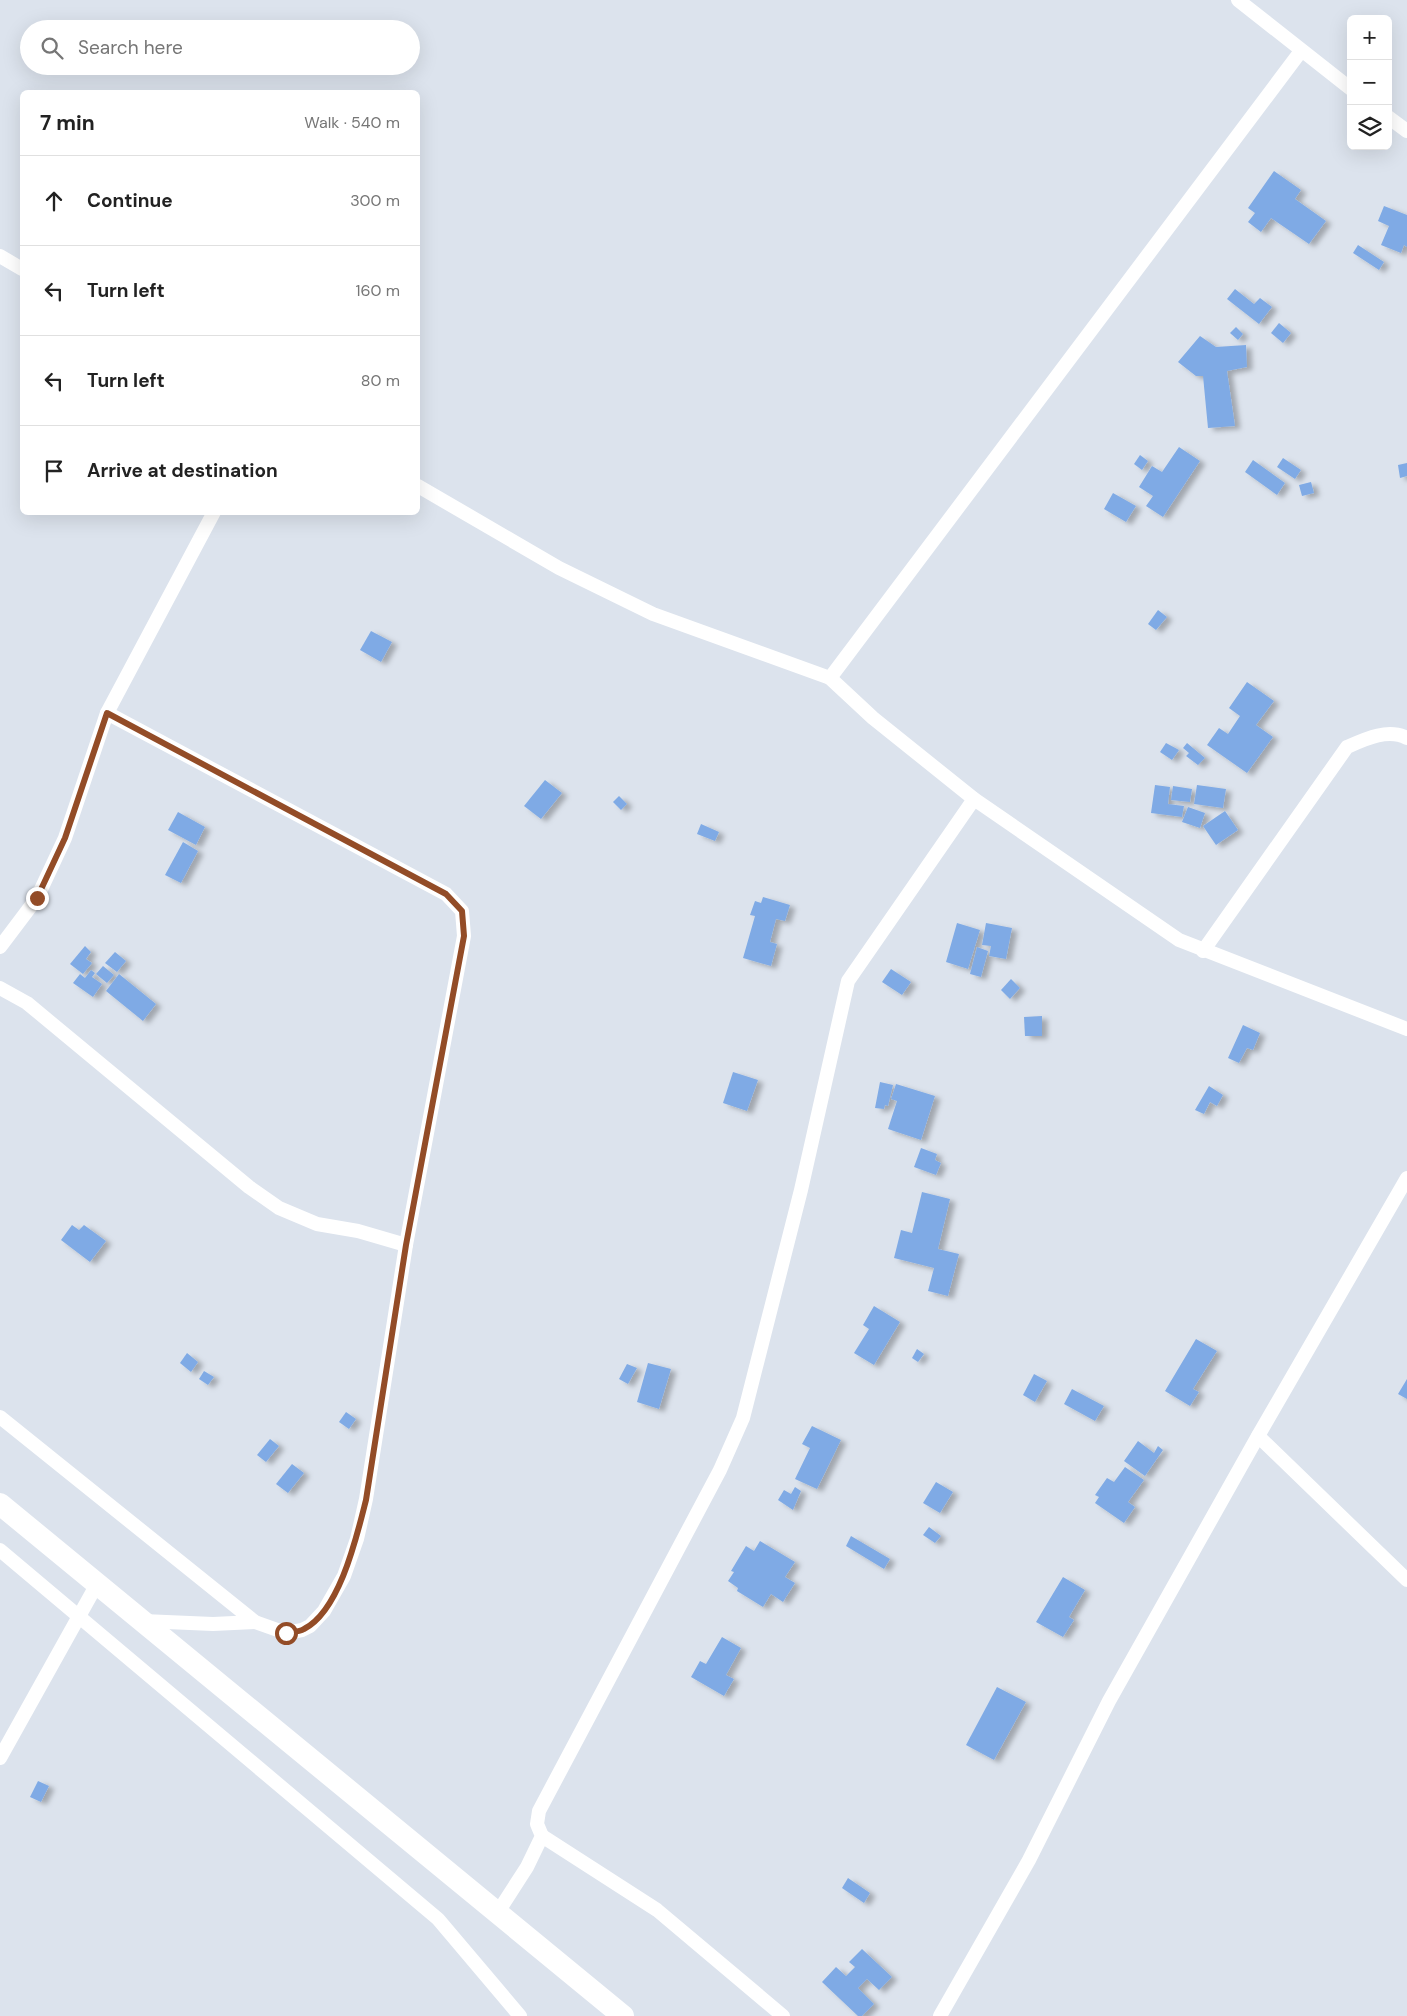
<!DOCTYPE html>
<meta charset="utf-8">
<style>
body{margin:0;font-family:"DM Sans",sans-serif;background:#f2f2f2;color:#222}
.controls{position:absolute;right:15px;top:15px;display:grid;overflow:hidden;border-radius:8px;box-shadow:0 5px 20px #0002}
.controls button{width:45px;height:45px;display:grid;place-items:center;padding:0;border:0;border-bottom:1px solid #e0e0e0;background:#fff;color:#222;font:25px sans-serif}
.stop{position:absolute;width:15px;height:15px;margin:-11px;border:4px solid #934c27;border-radius:50%;background:#fff}
.stop.end{background:#934c27;border-color:#fff;box-shadow:0 1px 5px #0008}
.list{margin:0;padding:0;list-style:none}
h2{display:flex;justify-content:space-between;align-items:center;height:65px;margin:0;padding:0 20px;font-size:21px}
h2 small{font-size:16px;font-weight:400;color:#767676}
.list li{display:grid;grid-template-columns:32px 1fr auto;gap:15px;align-items:center;box-sizing:border-box;height:90px;padding:0 20px;border-top:1px solid #e0e0e0}
.list b{display:block;font-size:19px;white-space:nowrap}
.list em{font-size:16px;font-style:normal;color:#767676}
.icon{flex:none;width:28px;height:28px;fill:none;stroke:currentColor;stroke-width:2;stroke-linecap:round;stroke-linejoin:round}
.map{position:relative;flex:none;width:1407px;height:2016px;overflow:hidden}
.search{position:absolute;background:#fff;box-shadow:0 5px 20px #0002;left:20px;top:20px;width:400px;height:55px;display:flex;align-items:center;gap:12px;box-sizing:border-box;padding:0 18px;border-radius:28px;color:#767676;font-size:19px}
.panel{position:absolute;background:#fff;box-shadow:0 5px 20px #0002;left:20px;top:90px;width:400px;height:425px;border-radius:8px}
.map>svg:first-child{display:block}
.building{fill:#7faae5;filter:url(#shadow)}
.lines{fill:none;stroke-linecap:round;stroke-linejoin:round}
.minor{stroke:#fff;stroke-width:14}
.trunk{stroke:#fff;stroke-width:22}
.route{stroke:#934c27;stroke-width:6}
</style>
<div class="map">
<svg width="1407" height="2016" viewBox="0 0 1407 2016">
<defs>
<filter id="shadow"><feDropShadow dx="5.5" dy="3" stdDeviation="2.5" flood-color="#0004"/></filter>
</defs>
<rect width="100%" height="100%" fill="#dce3ed"/>
<!-- building -->
<g class="building">
<path d="M1274,171L1301,190L1295,199L1326,221L1309,244L1271,218L1261,232L1248,222L1255,213L1248,208Z"/>
<path d="M1384,206L1407,215V247L1404,245L1401,253L1381,245L1389,226L1378,221Z"/>
<path d="M1358,245L1384,262L1379,270L1353,253Z"/>
<path d="M1235,289L1254,304L1260,298L1272,307L1259,324L1227,299Z"/>
<path d="M1279,323L1291,333L1283,343L1271,333Z"/>
<path d="M1236,327L1243,334L1238,340L1230,333Z"/>
<path d="M1200,336L1216,347L1246,345L1247,367L1227,371L1235,426L1208,428L1203,376H1196L1178,362Z"/>
<path d="M1179,447L1200,461L1163,517L1146,506L1153,496L1139,487L1152,466L1162,472Z"/>
<path d="M1140,455L1148,461L1142,470L1134,464Z"/>
<path d="M1283,458L1301,470L1295,479L1277,467Z"/>
<path d="M1253,460L1285,483L1277,495L1245,472Z"/>
<path d="M1407,463V476L1400,478L1398,465Z"/>
<path d="M1311,482L1314,493L1302,496L1299,485Z"/>
<path d="M1113,493L1136,506L1126,522L1104,509Z"/>
<path d="M1158,610L1167,617L1156,630L1148,624Z"/>
<path d="M371,631L392,642L381,662L360,650Z"/>
<path d="M1247,682L1274,701L1256,725L1273,737L1247,773L1207,745L1219,728L1228,734L1240,716L1229,708Z"/>
<path d="M1166,743L1179,750L1172,760L1160,752Z"/>
<path d="M1187,743L1205,758L1198,765L1186,756L1189,753L1183,748Z"/>
<path d="M545,780L562,793L541,819L524,806Z"/>
<path d="M1155,785L1170,787L1168,804L1184,806L1182,817L1151,813Z"/>
<path d="M1197,785L1226,789L1223,808L1194,804Z"/>
<path d="M1173,786L1192,789L1190,802L1171,800Z"/>
<path d="M619,796L627,804L621,810L613,802Z"/>
<path d="M1188,807L1205,813L1200,828L1182,822Z"/>
<path d="M1225,811L1238,830L1216,845L1203,826Z"/>
<path d="M178,812L205,827L196,845L168,830Z"/>
<path d="M701,824L719,832L715,841L697,834Z"/>
<path d="M183,842L198,851L181,883L165,875Z"/>
<path d="M763,897L790,905L785,921L776,919L770,942L777,944L771,966L743,958L755,916L750,915L755,901L761,903Z"/>
<path d="M957,923L980,930L968,969L946,962Z"/>
<path d="M986,923L1012,928L1006,959L989,956L991,946L982,945Z"/>
<path d="M85,946L91,952L86,959L92,963L83,974L70,964Z"/>
<path d="M977,947L988,951L981,977L970,974Z"/>
<path d="M115,952L126,961L117,972L105,963Z"/>
<path d="M103,966L114,975L107,983L96,974Z"/>
<path d="M891,969L911,982L902,995L882,982Z"/>
<path d="M91,970L95,973L92,977L102,984L93,997L73,983L80,974L85,978Z"/>
<path d="M119,974L156,1004L143,1021L106,991Z"/>
<path d="M1011,979L1020,988L1010,999L1001,990Z"/>
<path d="M1042,1016V1036H1025L1024,1017Z"/>
<path d="M1243,1025L1260,1033L1253,1050L1247,1048L1239,1063L1228,1058Z"/>
<path d="M733,1072L758,1080L747,1111L723,1103Z"/>
<path d="M880,1082L893,1085L888,1106L885,1105L884,1109L875,1108Z"/>
<path d="M896,1084L935,1096L921,1140L888,1129L897,1101L891,1099Z"/>
<path d="M1209,1086L1223,1095L1217,1106L1210,1102L1204,1114L1195,1110Z"/>
<path d="M921,1148L937,1154L935,1160L941,1163L936,1175L914,1167Z"/>
<path d="M922,1192L950,1199L938,1249L959,1254L948,1296L928,1291L934,1268L894,1258L901,1230L912,1233Z"/>
<path d="M72,1225L79,1230L84,1225L106,1241L90,1262L61,1240Z"/>
<path d="M874,1306L900,1322L874,1365L854,1353L869,1329L863,1325Z"/>
<path d="M1196,1339L1217,1351L1193,1389L1199,1392L1190,1406L1165,1391Z"/>
<path d="M917,1349L924,1354L918,1362L912,1358Z"/>
<path d="M187,1353L198,1362L191,1372L180,1363Z"/>
<path d="M648,1363L671,1369L659,1409L637,1402Z"/>
<path d="M627,1364L637,1368L628,1384L619,1379Z"/>
<path d="M204,1371L214,1377L208,1385L199,1379Z"/>
<path d="M1034,1374L1047,1381L1035,1402L1023,1395Z"/>
<path d="M1407,1379V1399L1398,1394Z"/>
<path d="M1072,1389L1104,1406L1095,1421L1064,1404Z"/>
<path d="M346,1412L356,1419L349,1429L339,1422Z"/>
<path d="M812,1426L841,1440L817,1489L795,1479L810,1448L802,1444Z"/>
<path d="M270,1439L279,1446L266,1462L257,1455Z"/>
<path d="M1138,1441L1154,1453L1158,1446L1163,1450L1145,1476L1124,1461Z"/>
<path d="M292,1464L304,1473L288,1493L276,1484Z"/>
<path d="M1125,1467L1144,1480L1128,1502L1135,1507L1124,1523L1095,1503L1099,1497L1095,1495L1107,1478L1114,1482Z"/>
<path d="M936,1482L953,1492L940,1513L923,1503Z"/>
<path d="M795,1487L801,1491L793,1510L778,1500L784,1490L791,1494Z"/>
<path d="M929,1527L941,1536L935,1543L923,1535Z"/>
<path d="M851,1536L890,1559L884,1569L846,1546Z"/>
<path d="M760,1541L795,1562L785,1577L795,1583L783,1602L771,1594L763,1607L737,1591L738,1588L728,1581L734,1572L731,1571L746,1546L754,1551Z"/>
<path d="M1063,1577L1085,1590L1069,1617L1074,1620L1063,1637L1036,1622Z"/>
<path d="M722,1637L741,1648L726,1675L734,1679L724,1696L691,1677L700,1661L706,1664Z"/>
<path d="M997,1687L1026,1702L994,1760L966,1745Z"/>
<path d="M38,1781L49,1786L41,1802L30,1797Z"/>
<path d="M848,1878L870,1893L864,1903L842,1888Z"/>
<path d="M862,1949L892,1977L879,1990L867,1979L858,1988L874,2004L862,2016H858L822,1982L836,1967L846,1976L855,1967L849,1962Z"/>
</g>
<g class="lines">
<!-- minor -->
<g class="minor">
<path d="M1238,0L1351,89"/>
<path d="M1388,117L1407,131"/>
<path d="M0,256L22,269"/>
<path d="M418,486L559,568L653,614L830,678L1301,51"/>
<path d="M830,678L873,718L974,799L1179,940L1407,1029"/>
<path d="M0,947L37,898L65,838L107,713L214,512"/>
<path d="M1203,951L1347,747C1365,739 1388,728 1407,738"/>
<path d="M0,988L27,1003L249,1187L279,1208L317,1224L358,1231L406,1245"/>
<path d="M0,1417L255,1622L286,1633L302,1630L310,1626L324,1611L344,1576L357,1539L366,1499L406,1245L464,936L462,911L446,894L107,713"/>
<path d="M1258,1436L1407,1580"/>
<path d="M0,1550L438,1919L520,2016"/>
<path d="M143,1621L213,1624L255,1622"/>
<path d="M0,1758L97,1584"/>
<path d="M542,1836L657,1910L783,2016"/>
<path d="M498,1912L527,1867L542,1836L537,1824L539,1811L720,1470L743,1418L801,1190L848,981L974,799"/>
<path d="M940,2016L1029,1860L1109,1701L1258,1436L1407,1178"/>
</g>
<!-- trunk -->
<path class="trunk" d="M0,1504L623,2016"/>
</g>
<g class="lines">
<!-- route -->
<path class="route" d="M37,898L65,838L107,713L446,894L462,911L464,936L406,1245L366,1500C357,1535 340,1611 304,1629C299,1632 292,1632 286,1633"/>
</g>
</svg>
<div class="controls">
<button>+</button>
<button>−</button>
<button><svg class="icon" aria-label="layers" viewBox="0 0 24 24"><path d="M12 4l9 5-9 5-9-5zM3 14l9 5 9-5"/></svg></button>
</div>
<div class="stop" style="left:286px;top:1633px"></div>
<div class="stop end" style="left:37px;top:898px"></div>
<div class="search"><svg class="icon" aria-label="search" viewBox="0 0 24 24"><circle cx="10" cy="10" r="6"/><path d="M15 15l6 6"/></svg>Search here</div>
<section class="panel">
<h2>7 min<small>Walk · 540 m</small></h2>
<ul class="list">
<li><svg class="icon" aria-label="ahead" viewBox="0 0 24 24"><path d="M12 20V5M6 11l6-6 6 6"/></svg><div><b>Continue</b></div><em>300 m</em></li>
<li><svg class="icon" aria-label="left" viewBox="0 0 24 24"><path d="M17 20v-9H6M10 6l-5 5 5 5"/></svg><div><b>Turn left</b></div><em>160 m</em></li>
<li><svg class="icon" aria-label="left" viewBox="0 0 24 24"><path d="M17 20v-9H6M10 6l-5 5 5 5"/></svg><div><b>Turn left</b></div><em>80 m</em></li>
<li><svg class="icon" aria-label="arrive" viewBox="0 0 24 24"><path d="M6 21V4h12l-3 4 3 4H6"/></svg><div><b>Arrive at destination</b></div></li>
</ul>
</section>
</div>
